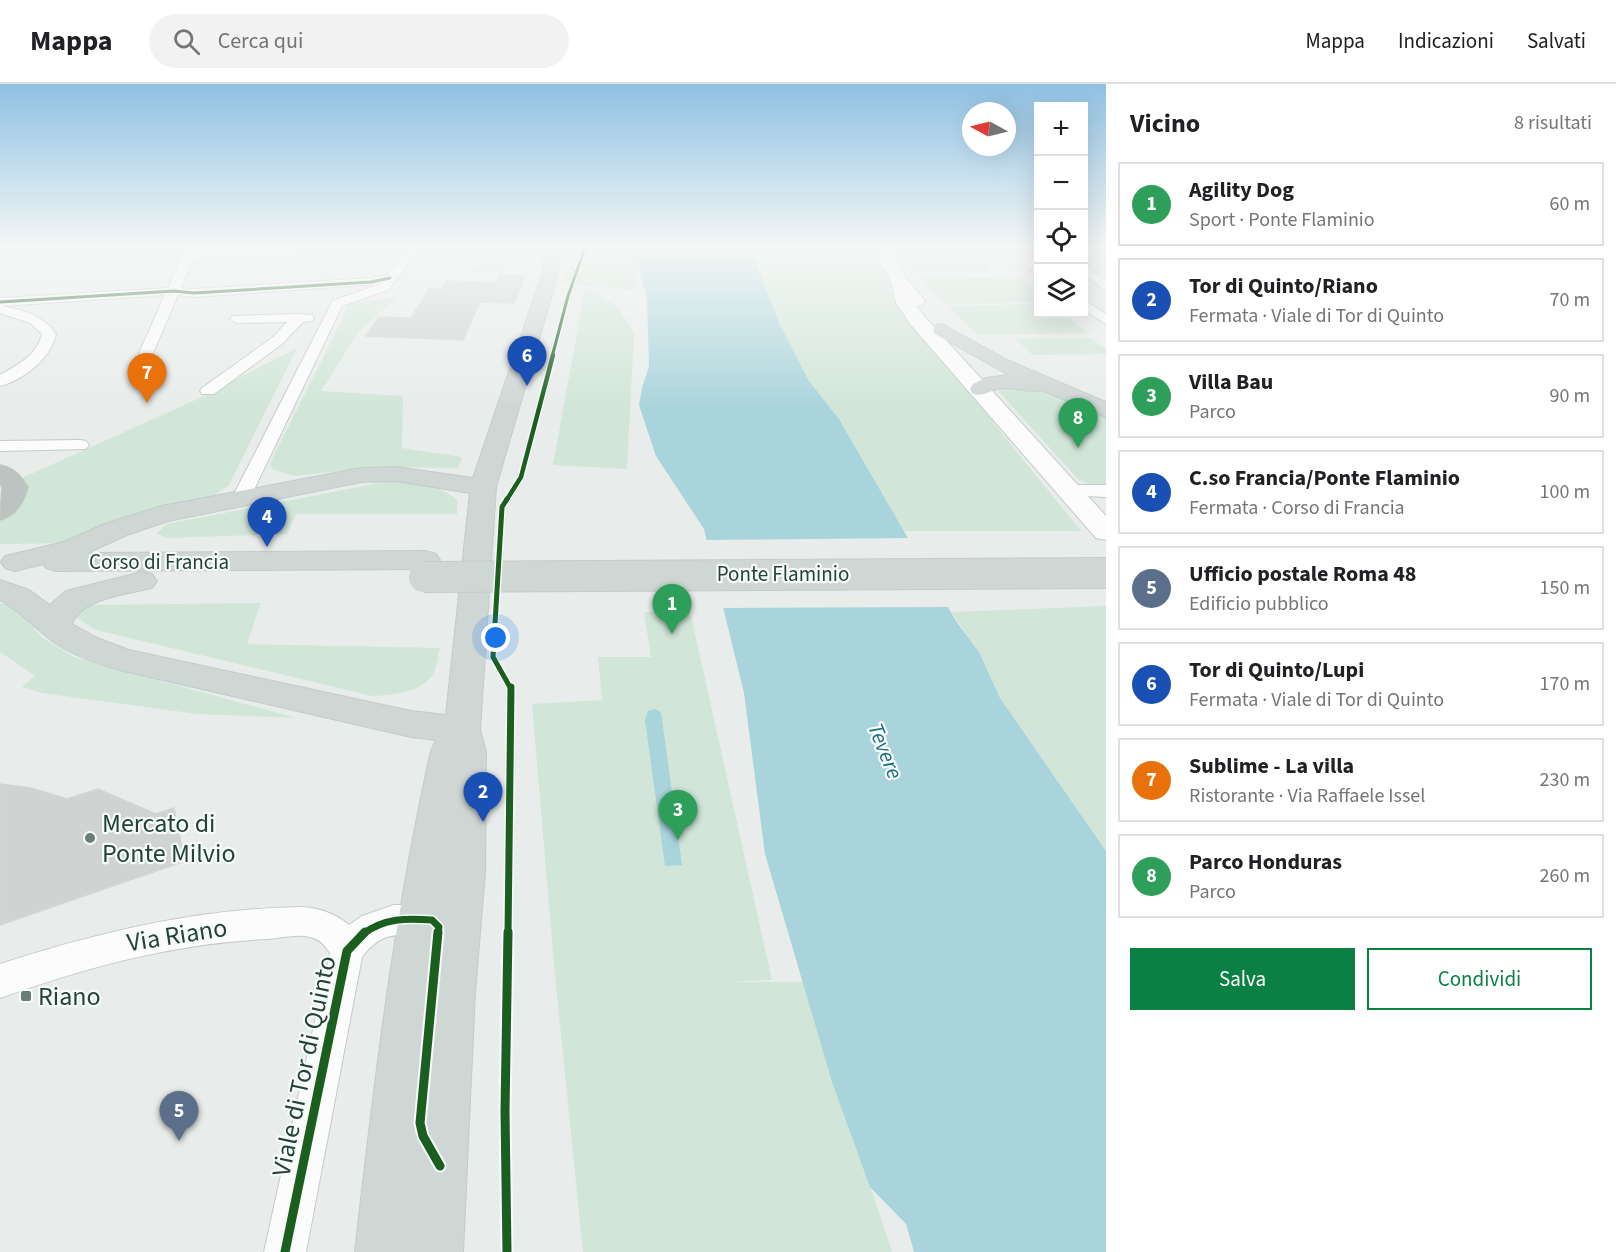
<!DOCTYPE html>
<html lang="it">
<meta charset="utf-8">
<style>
body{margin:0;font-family:"Source Sans 3",sans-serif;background:#f2f2f2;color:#202124}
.controls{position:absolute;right:18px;top:18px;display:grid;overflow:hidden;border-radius:0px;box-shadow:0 6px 24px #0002}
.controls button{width:54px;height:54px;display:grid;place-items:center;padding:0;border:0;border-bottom:2px solid #e0e0e0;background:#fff;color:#202124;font:30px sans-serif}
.compass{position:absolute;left:962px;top:18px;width:54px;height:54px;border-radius:50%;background:#fff;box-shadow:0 6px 24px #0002;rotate:277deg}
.you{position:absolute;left:496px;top:554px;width:21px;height:21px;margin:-15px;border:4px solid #fff;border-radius:50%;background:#1a73e8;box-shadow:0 0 0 9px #1a73e833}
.badge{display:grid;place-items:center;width:39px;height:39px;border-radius:50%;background:#0b8043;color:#fff;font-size:20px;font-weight:700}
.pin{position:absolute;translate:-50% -50px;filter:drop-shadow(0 2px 3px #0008)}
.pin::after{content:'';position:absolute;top:32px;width:21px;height:18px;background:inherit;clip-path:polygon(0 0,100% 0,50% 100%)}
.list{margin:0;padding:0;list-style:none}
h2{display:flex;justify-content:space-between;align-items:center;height:78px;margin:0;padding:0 24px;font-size:26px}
h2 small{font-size:20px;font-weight:400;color:#757577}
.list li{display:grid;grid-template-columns:39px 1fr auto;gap:18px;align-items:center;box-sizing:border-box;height:84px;margin:0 12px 12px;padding:0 12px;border:2px solid #e0e0e0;border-radius:0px}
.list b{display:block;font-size:22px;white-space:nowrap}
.list p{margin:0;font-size:20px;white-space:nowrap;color:#757577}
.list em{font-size:20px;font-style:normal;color:#757577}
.actions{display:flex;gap:12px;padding:18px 24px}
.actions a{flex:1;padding:14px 0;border:2px solid #0b8043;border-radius:0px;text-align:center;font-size:21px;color:#0b8043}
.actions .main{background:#0b8043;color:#fff}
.icon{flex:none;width:33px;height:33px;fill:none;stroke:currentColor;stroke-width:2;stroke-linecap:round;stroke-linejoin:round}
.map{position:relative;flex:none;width:1106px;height:1168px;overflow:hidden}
header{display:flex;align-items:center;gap:36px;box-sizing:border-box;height:84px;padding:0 30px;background:#fff;border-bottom:2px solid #e0e0e0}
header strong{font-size:28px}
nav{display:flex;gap:33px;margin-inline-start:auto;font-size:21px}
.search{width:420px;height:54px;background:#f2f2f2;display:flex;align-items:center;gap:15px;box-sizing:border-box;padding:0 21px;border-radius:33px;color:#757577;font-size:22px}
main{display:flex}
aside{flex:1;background:#fff}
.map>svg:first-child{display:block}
.green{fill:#d1e6d8}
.water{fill:#a9d4db}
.pier{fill:#e8edeb}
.building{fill:#cfd4d2;stroke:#d1d6d4;stroke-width:1.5}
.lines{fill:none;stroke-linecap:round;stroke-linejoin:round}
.street-casing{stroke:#c5cac8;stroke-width:2}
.secondary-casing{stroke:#c3cbc8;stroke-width:2}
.primary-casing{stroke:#c3ccc9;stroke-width:2}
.highway-casing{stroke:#c3ccc9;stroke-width:2}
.street{fill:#fcfcfc;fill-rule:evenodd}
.secondary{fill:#fcfcfc;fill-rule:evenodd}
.primary{fill:#cfd7d5;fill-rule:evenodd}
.highway{fill:#bcc4c2;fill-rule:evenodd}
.primary-bridge-casing{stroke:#c3ccc9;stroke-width:32;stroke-linecap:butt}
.primary-bridge{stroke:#cfd7d5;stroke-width:30}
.cycleway-far4-casing{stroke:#f7fbf9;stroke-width:5}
.cycleway-far3-casing{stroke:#f7fbf9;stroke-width:7}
.cycleway-far2-casing{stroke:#f7fbf9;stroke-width:8}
.cycleway-far1-casing{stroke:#f7fbf9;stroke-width:10}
.cycleway-casing{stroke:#f7fbf9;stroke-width:13}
.cycleway-far4{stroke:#1b5e20;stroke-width:3}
.cycleway-far3{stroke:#1b5e20;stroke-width:4.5}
.cycleway-far2{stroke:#1b5e20;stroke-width:5}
.cycleway-far1{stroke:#1b5e20;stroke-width:7}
.cycleway{stroke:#1b5e20;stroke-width:9}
.poi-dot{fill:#697e78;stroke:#f7fbf9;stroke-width:2}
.labels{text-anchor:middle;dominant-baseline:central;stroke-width:4.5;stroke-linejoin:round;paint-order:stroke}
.street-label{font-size:21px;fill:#24423a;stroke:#f7fbf9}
.water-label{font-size:22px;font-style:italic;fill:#1c6f80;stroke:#f7fbf9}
.near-poi-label{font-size:26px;fill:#24423a;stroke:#f7fbf9;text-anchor:start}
.near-street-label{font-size:26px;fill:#24423a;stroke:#f7fbf9}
</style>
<header>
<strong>Mappa</strong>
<div class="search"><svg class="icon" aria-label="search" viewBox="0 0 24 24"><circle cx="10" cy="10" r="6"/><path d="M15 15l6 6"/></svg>Cerca qui</div>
<nav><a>Mappa</a><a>Indicazioni</a><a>Salvati</a></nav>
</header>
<main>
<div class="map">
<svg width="1106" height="1168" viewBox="0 0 1106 1168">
<rect width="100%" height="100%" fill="#e8edeb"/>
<!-- green -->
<g class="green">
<path d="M508,161H537V167H527L498,188L466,187L507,172Z"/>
<path d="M581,161H644L635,206L561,200Z"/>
<path d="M749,161H873V170L916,243L1081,447H904L839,335L809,297L780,241Z"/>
<path d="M903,161L975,162L982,173L905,169Z"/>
<path d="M1084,161H1106V182L1084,181Z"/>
<path d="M908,173L984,178L991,190L912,185Z"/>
<path d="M1018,193L1038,209V218L945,220L920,194Z"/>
<path d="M585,205L617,222L634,248L627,385L553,381Z"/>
<path d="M397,213L357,250L321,307L403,312L402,364L462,373L458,384L377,383L295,392L274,386L270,381L272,375L350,220Z"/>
<path d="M1038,220V230H1064L1089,249L978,251L948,222Z"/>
<path d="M1091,254L1106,266V270L1033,271L1016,255Z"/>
<path d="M297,264L229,401L210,414L74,459L0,460V436L20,418L22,394L202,313Z"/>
<path d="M1006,301L1037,305L1106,333V401H1091L1078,395L998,307Z"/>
<path d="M384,398C408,399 438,399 457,416V430H296L287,450L165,454L157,449L167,440Z"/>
<path d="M261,519L247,560L440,564C438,572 437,581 434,588C424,609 391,611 372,612L96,546L77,534L76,527L89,521Z"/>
<path d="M0,520H17L41,553L74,573L296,634L197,630L42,609L22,603L35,592L0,568Z"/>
<path d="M1106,522V767L1000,614L979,568L951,528Z"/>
<path d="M690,527L772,896L727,898H803L892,1168H583L555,892L532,620L602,616L598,573H651L644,528Z"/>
</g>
<!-- water -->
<g class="water">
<path d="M642,161H749L780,241L809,297L839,335L956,537L979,568L1000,614L1106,767V1168H914L906,1140L870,1103L832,998L765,770L744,609L704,445L656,372L639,321L642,304L649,282L647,215L638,178Z"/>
<path d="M655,625L661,628L682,781L665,782L645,636L648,627Z"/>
</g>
<!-- pier -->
<path class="pier" d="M912,454L952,523L720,524L703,456Z"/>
<!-- building -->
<g class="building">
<path d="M499,191L525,192L514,219L480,218L463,256L366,252L379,233L411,234L429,205H442L446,197L496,199Z"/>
<path d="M0,700L31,704L67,715L98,705L156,730L174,724L185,777L0,841Z"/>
</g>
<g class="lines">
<defs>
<g id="street">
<path d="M110,161L187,163L198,161L195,169L321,161L294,171L192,176L181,204L194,205L371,194L387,191L410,161H421L388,206L342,222L250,414L248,418H234L232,414L331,220L332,217L380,200L194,213L178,211L153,269L146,273L139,269L165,211L3,222C24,227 43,231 56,250C51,274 24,296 0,302V291C18,281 37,271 42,250L30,239L0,229V214L168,204L184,169L115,164Z"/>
<path d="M1008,161H1020L1038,180V189H1034Z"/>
<path d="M1084,180L1106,197V207L1084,190Z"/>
<path d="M1084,216L1106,230V240L1084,226Z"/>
<path d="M299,230L312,231L314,234L312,237L303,238L282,260L214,310H202L200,307L202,304L272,254L287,238L237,239L230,235L232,232Z"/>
<path d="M80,356L86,357L89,361L86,365L0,367V357Z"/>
<path d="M1071,401H1106V413L1064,411L1062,407L1064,403Z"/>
<path d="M394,821H430L441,826L446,836L441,846C408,859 390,837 362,873L306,1168H264L330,869C326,863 321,856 313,854C300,849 282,854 268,855C175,859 87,883 0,914V880C99,848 199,824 303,823C319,824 336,830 349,841L362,832Z"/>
</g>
<path id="secondary" d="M876,161H892L904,192L925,217L922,221L916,222L925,233L1106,432V456L1096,454L911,241L896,219L892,200L880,178Z"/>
<g id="primary">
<path d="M541,161H557L560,176L558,190L496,403L480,646L486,668L485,788L475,908L463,1168H355C374,1000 394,832 431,667L436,656L411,653L124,587C101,581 76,573 55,559C36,545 21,527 0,516V496L29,506L50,521L66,507L142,488L152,490L157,497L152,504C128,510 81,514 72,540L97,554L129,566L411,627L446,631L470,409L396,397L361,398L168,437L127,451L87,469L426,467L436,470L440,476L436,482L426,485L56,487L46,484L43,480L15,487L5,484L1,478L5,472L64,458L107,439L162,422L361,384L396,383L473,394L542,190L544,176Z"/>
<path d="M942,240L1007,276L1106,318V333L1042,306C1029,310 1016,303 1002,304C991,305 986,313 973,310L970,305L973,300L985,294L1009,291L935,250L933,246L935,242Z"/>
</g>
<path id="highway" d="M0,381C14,384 20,391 28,403C24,418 16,432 0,436L2,403L0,400Z"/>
</defs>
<!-- street casing -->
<use href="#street" class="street-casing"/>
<!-- secondary casing -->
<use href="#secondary" class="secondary-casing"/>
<!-- primary casing -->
<use href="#primary" class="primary-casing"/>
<!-- highway casing -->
<use href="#highway" class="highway-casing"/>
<!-- street -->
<use href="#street" class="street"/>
<!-- secondary -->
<use href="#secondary" class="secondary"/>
<!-- primary -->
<use href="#primary" class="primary"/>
<!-- highway -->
<use href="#highway" class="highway"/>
<defs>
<path id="primary-bridge" d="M424,493L1106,489"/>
</defs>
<!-- primary-bridge casing -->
<use href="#primary-bridge" class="primary-bridge-casing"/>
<!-- primary-bridge -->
<use href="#primary-bridge" class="primary-bridge"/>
<defs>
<g id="cycleway-far4">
<path d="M0,218L174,207L194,209L371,198L390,194"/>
<path d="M552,273L568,212L586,161"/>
</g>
<path id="cycleway-far3" d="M506,417L521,393L553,271"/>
<path id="cycleway-far2" d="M507,415L502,423L493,573L511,605"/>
<g id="cycleway-far1">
<path d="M363,850C384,834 407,834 432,836L439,843L438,850"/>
<path d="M508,850L511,603"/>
</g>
<g id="cycleway">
<path d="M438,848L420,1039L423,1052L440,1082"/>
<path d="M285,1168L347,867L365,848"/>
<path d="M507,1168L505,1027L508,848"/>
</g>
</defs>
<!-- cycleway-far4 casing -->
<use href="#cycleway-far4" class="cycleway-far4-casing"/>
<!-- cycleway-far3 casing -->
<use href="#cycleway-far3" class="cycleway-far3-casing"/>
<!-- cycleway-far2 casing -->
<use href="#cycleway-far2" class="cycleway-far2-casing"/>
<!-- cycleway-far1 casing -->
<use href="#cycleway-far1" class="cycleway-far1-casing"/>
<!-- cycleway casing -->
<use href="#cycleway" class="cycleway-casing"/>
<!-- cycleway-far4 -->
<use href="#cycleway-far4" class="cycleway-far4"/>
<!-- cycleway-far3 -->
<use href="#cycleway-far3" class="cycleway-far3"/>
<!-- cycleway-far2 -->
<use href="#cycleway-far2" class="cycleway-far2"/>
<!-- cycleway-far1 -->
<use href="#cycleway-far1" class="cycleway-far1"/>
<!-- cycleway -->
<use href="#cycleway" class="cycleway"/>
</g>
<!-- sky -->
<linearGradient id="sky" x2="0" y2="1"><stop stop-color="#8fc1e3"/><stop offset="0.5" stop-color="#f5f7f6"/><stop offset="1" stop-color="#f5f7f6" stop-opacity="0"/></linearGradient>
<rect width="1106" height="325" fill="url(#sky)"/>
<!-- markers -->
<g class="poi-dot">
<circle cx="90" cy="754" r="6"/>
<rect x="20" y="906" width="12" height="12" rx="3"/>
</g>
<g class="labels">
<!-- street labels -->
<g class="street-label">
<text x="159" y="478">Corso di Francia</text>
<text x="783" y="490">Ponte Flaminio</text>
</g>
<!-- water labels -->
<g class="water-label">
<text transform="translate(885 667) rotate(68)">Tevere</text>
</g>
<!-- near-poi labels -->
<g class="near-poi-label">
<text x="102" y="739">Mercato di<tspan x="102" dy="30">Ponte Milvio</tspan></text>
<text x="38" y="912">Riano</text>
</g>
<!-- near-street labels -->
<g class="near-street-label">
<text transform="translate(177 851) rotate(-9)">Via Riano</text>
<text transform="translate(304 982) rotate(-78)">Viale di Tor di Quinto</text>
</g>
</g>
</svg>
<div class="controls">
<button>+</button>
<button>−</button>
<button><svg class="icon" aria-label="locate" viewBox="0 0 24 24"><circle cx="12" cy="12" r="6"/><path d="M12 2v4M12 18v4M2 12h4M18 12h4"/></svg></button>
<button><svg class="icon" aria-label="layers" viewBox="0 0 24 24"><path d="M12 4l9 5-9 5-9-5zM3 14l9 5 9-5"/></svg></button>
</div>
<svg class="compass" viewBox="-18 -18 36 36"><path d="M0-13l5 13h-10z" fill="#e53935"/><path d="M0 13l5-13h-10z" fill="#757577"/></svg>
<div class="you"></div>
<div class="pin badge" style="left:672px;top:550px;background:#2e9e5b">1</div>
<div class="pin badge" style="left:483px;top:738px;background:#1a4fb4">2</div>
<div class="pin badge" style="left:678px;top:756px;background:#2e9e5b">3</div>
<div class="pin badge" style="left:267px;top:463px;background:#1a4fb4">4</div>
<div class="pin badge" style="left:179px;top:1057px;background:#5c6f8a">5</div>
<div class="pin badge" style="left:527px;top:302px;background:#1a4fb4">6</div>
<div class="pin badge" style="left:147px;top:319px;background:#e8710a">7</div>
<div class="pin badge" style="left:1078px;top:364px;background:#2e9e5b">8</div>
</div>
<aside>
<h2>Vicino<small>8 risultati</small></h2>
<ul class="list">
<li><span class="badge" style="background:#2e9e5b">1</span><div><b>Agility Dog</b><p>Sport · Ponte Flaminio</p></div><em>60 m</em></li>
<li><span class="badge" style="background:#1a4fb4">2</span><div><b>Tor di Quinto/Riano</b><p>Fermata · Viale di Tor di Quinto</p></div><em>70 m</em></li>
<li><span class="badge" style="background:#2e9e5b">3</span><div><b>Villa Bau</b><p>Parco</p></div><em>90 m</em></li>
<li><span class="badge" style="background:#1a4fb4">4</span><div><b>C.so Francia/Ponte Flaminio</b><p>Fermata · Corso di Francia</p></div><em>100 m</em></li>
<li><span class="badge" style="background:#5c6f8a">5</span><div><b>Ufficio postale Roma 48</b><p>Edificio pubblico</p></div><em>150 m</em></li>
<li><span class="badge" style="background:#1a4fb4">6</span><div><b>Tor di Quinto/Lupi</b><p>Fermata · Viale di Tor di Quinto</p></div><em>170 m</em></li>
<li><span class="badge" style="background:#e8710a">7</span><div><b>Sublime - La villa</b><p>Ristorante · Via Raffaele Issel</p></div><em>230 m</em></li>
<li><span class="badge" style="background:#2e9e5b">8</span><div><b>Parco Honduras</b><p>Parco</p></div><em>260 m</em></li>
</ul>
<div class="actions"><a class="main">Salva</a><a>Condividi</a></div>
</aside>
</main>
